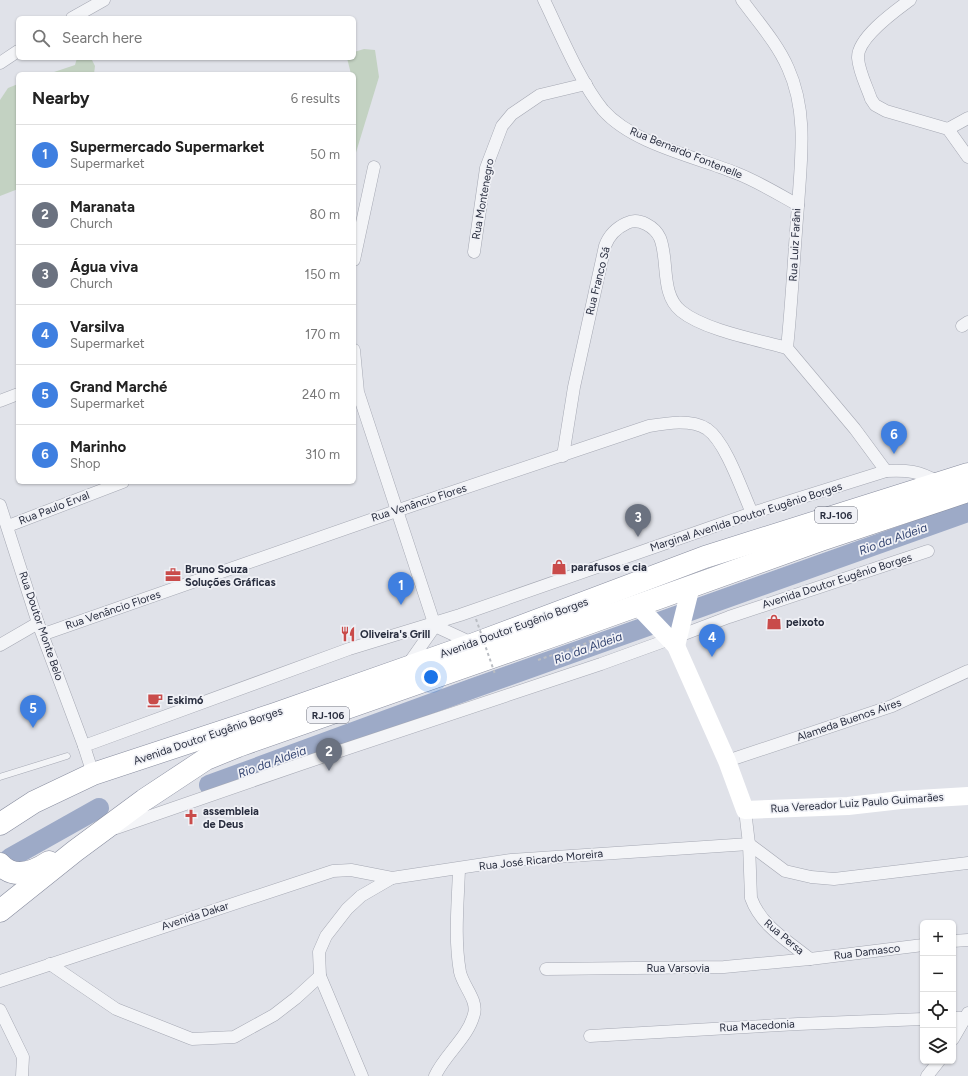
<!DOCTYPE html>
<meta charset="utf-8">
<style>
body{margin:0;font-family:Figtree,sans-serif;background:#f2f2f2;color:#222}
.controls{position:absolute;right:12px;bottom:12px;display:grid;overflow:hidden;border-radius:6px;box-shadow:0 1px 3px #0004}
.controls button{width:36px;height:36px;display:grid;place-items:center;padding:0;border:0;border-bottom:1px solid #e0e0e0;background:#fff;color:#222;font:20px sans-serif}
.you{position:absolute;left:431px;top:677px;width:14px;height:14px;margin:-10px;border:3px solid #fff;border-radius:50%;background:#1a73e8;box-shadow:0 0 0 6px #1a73e833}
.badge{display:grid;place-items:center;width:26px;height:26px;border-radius:50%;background:#c94b4a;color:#fff;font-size:13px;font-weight:700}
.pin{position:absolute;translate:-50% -33px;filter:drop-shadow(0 1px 2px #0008)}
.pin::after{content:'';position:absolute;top:21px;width:14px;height:12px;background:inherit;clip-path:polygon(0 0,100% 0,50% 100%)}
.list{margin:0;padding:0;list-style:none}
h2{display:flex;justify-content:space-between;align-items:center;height:52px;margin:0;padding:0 16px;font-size:17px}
h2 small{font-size:13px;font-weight:400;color:#767676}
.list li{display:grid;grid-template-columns:26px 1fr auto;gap:12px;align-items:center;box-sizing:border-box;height:60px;padding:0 16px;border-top:1px solid #e0e0e0}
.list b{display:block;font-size:15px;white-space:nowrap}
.list p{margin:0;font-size:13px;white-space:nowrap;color:#767676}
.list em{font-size:13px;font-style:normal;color:#767676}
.icon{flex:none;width:22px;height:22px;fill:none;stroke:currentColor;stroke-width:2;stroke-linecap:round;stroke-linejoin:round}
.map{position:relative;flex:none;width:968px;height:1076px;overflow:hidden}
.search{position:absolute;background:#fff;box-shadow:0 1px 3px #0004;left:16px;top:16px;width:340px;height:44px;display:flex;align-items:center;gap:10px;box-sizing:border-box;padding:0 14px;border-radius:6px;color:#767676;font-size:15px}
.panel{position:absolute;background:#fff;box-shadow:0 1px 3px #0004;left:16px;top:72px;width:340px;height:412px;border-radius:6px}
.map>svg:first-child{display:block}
.green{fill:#c3d2c2}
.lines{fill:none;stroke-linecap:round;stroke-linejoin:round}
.river{stroke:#9daac7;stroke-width:20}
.lane-casing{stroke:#a5a8b3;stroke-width:7}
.street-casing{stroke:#a5a8b3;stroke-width:13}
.highway-casing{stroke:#888d9f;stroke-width:23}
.path{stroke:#babdc3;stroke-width:2;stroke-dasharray:3 3;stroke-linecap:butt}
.lane{stroke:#f3f4f7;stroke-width:6}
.street{stroke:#f3f4f7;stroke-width:12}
.secondary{stroke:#fff;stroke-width:18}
.highway{stroke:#fff;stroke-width:22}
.path-bridge{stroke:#babdc3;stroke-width:2;stroke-dasharray:3 3;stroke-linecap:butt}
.labels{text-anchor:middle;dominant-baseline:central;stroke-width:3.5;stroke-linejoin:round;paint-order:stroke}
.shield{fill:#f0f1f6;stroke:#656876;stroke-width:1}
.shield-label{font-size:10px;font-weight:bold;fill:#292e3f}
.street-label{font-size:11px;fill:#292e3f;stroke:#f0f1f6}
.poi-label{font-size:11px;font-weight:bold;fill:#292e3f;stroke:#f0f1f6;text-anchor:start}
.water-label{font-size:12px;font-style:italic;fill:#354672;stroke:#f0f1f6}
</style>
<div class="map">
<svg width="968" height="1076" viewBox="0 0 968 1076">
<rect width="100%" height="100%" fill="#e0e2e9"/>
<!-- green -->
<g class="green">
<path d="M364,49L375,50L379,77L354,159V93L356,90L354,74H351L347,58H354V52Z"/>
<path d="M77,58L92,60L95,66L94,74H48L75,65Z"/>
<path d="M18,84V189L0,196V100L8,88Z"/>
</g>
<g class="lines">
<!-- river -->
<g class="river">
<path d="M209,785L471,689L968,512"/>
<path d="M10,858L99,808"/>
</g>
<defs>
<path id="lane" d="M0,777L67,756"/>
<g id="street">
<path d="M544,0C560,33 580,82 603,110C633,144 694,156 736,173C757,181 778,194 798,205"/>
<path d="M742,0C758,22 777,43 788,68C808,112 801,159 798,206C794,253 792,301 787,348L855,429L886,471"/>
<path d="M910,0C895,11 857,38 858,58C859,72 867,87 871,99L875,105L886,111L948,129L968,157"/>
<path d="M72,18L104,0"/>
<path d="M0,63L18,51"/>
<path d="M948,129L968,118"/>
<path d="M474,252L486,168L502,126L512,114L540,95L586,84"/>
<path d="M354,260L374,167"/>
<path d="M962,326L968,322"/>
<path d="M354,350L358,392L435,626L474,644"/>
<path d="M0,401L18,394"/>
<path d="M563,456L574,387L605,246C609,235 616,228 627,223C639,217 655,227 660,238C669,260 660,294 681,311C704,330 758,340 787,348"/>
<path d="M0,505L38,623L84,746"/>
<path d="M8,526L123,482"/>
<path d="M44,634L396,511L649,426C667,423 691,419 707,429C726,442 742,491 752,513"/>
<path d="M679,636L729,617L928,551"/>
<path d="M0,645L38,623"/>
<path d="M407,666L435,626"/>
<path d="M727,761L892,706L968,671"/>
<path d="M93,774L84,746L349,649L460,615L752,513L886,471C908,470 919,471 938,482"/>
<path d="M745,810L749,844L751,898C761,926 788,941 810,959"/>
<path d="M116,828L301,764L601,664L670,639"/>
<path d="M749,844L785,871L811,877L834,879L968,863"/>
<path d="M953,941L968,940"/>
<path d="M50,964L116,1009L192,1039L234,1037L274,1015L296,998L320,976"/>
<path d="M546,969L724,967L810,959L923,945"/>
<path d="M0,981L333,871L351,870L392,878L511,860L749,844"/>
<path d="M0,1010L23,1057L22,1076"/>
<path d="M953,1018H966"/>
<path d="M590,1036L798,1024L923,1019"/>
<path d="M953,1039L968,1013"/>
<path d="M362,1076L320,976L319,952L326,936L347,909L361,896L392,878"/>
<path d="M435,1076C445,1054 468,1038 474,1014C478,1000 463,986 460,972C454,938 458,902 459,869"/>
<path d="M927,1076L939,1061"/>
</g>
<g id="highway">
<path d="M0,824L34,802L93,774L275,714L474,644L705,557L968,474"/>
<path d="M0,864C14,880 34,872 49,862"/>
<path d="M0,911L75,851L144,800L206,759L238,746L561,633L821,540L968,491"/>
</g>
</defs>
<!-- lane casing -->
<use href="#lane" class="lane-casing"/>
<!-- street casing -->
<use href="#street" class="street-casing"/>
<!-- highway casing -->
<use href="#highway" class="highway-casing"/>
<!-- path -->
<path class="path" d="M538,660L590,642L589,639"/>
<!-- lane -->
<use href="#lane" class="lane"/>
<!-- street -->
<use href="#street" class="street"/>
<!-- secondary -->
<g class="secondary">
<path d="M637,605L676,646L727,761L745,810L848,806L901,800L968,796"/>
<path d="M676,646L691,586"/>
</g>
<!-- highway -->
<use href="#highway" class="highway"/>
<!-- path-bridge -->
<path class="path-bridge" d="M476,619L495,674"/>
</g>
<!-- icons -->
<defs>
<symbol id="shop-bare" viewBox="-9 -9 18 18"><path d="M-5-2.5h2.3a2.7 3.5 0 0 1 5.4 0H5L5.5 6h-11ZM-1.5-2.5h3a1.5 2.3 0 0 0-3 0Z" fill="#c94b4a" stroke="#f0f1f6" stroke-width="2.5" paint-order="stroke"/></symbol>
<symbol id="office-bare" viewBox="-9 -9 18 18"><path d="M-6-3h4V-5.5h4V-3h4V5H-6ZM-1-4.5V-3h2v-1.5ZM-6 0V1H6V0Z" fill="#c94b4a" stroke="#f0f1f6" stroke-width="2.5" paint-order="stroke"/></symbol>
<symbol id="restaurant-bare" viewBox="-9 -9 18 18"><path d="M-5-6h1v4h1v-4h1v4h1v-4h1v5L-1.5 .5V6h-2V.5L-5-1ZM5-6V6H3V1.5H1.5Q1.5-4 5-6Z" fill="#c94b4a" stroke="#f0f1f6" stroke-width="2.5" paint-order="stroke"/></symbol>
<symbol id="cafe-bare" viewBox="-9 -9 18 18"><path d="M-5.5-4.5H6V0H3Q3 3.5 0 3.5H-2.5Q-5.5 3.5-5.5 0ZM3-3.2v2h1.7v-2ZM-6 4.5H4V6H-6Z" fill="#c94b4a" stroke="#f0f1f6" stroke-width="2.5" paint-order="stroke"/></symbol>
<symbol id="church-bare" viewBox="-9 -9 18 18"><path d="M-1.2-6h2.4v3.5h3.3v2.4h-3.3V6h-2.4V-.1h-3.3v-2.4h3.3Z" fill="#c94b4a" stroke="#f0f1f6" stroke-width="2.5" paint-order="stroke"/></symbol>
</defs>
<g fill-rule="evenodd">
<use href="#shop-bare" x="548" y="556" width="22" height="22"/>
<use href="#office-bare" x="162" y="564" width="22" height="22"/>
<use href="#shop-bare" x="763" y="611" width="22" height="22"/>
<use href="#restaurant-bare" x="337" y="623" width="22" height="22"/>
<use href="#cafe-bare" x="144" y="689" width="22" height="22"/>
<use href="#church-bare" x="180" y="806" width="22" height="22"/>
</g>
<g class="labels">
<!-- shield labels -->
<g class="shield">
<rect x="815" y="507" width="42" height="16" rx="3"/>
<rect x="307" y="707" width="42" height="16" rx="3"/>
</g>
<g class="shield-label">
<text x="836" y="515">RJ-106</text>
<text x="328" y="715">RJ-106</text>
</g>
<!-- street labels -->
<g class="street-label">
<text transform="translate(686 153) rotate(22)">Rua Bernardo Fontenelle</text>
<text transform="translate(483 199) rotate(-80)">Rua Montenegro</text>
<text transform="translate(795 245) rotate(-87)">Rua Luiz Farâni</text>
<text transform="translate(598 281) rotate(-76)">Rua Franco Sá</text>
<text transform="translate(419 503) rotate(-18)">Rua Venâncio Flores</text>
<text transform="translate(54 508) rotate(-21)">Rua Paulo Erval</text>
<text transform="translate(746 517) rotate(-18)">Marginal Avenida Doutor Eugênio Borges</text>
<text transform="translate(837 581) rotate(-18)">Avenida Doutor Eugênio Borges</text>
<text transform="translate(113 610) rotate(-19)">Rua Venâncio Flores</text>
<text transform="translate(41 626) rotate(71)">Rua Doutor Monte Belo</text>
<text transform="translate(514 628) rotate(-20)">Avenida Doutor Eugênio Borges</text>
<text transform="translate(849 720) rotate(-19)">Alameda Buenos Aires</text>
<text transform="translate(208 736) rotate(-19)">Avenida Doutor Eugênio Borges</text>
<text transform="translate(857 803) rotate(-4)">Rua Vereador Luiz Paulo Guimarães</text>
<text transform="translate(541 860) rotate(-6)">Rua José Ricardo Moreira</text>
<text transform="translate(195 916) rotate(-18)">Avenida Dakar</text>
<text transform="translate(784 937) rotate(40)">Rua Persa</text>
<text transform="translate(867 952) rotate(-7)">Rua Damasco</text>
<text x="678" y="968">Rua Varsovia</text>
<text transform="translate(757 1026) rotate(-3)">Rua Macedonia</text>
</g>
<!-- poi labels -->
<g class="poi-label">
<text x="571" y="567">parafusos e cia</text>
<text x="185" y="569">Bruno Souza<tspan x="185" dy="13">Soluções Gráficas</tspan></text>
<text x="786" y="622">peixoto</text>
<text x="360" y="634">Oliveira's Grill</text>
<text x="167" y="700">Eskimó</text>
<text x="203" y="811">assembleia<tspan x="203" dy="13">de Deus</tspan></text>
</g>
<!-- water labels -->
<g class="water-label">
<text transform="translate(893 539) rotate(-20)">Rio da Aldeia</text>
<text transform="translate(588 648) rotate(-20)">Rio da Aldeia</text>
<text transform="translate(272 762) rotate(-20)">Rio da Aldeia</text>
</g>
</g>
</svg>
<div class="controls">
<button>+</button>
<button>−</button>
<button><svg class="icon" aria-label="locate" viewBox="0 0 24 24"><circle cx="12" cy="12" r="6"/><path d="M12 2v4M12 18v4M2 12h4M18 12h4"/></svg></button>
<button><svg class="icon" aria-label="layers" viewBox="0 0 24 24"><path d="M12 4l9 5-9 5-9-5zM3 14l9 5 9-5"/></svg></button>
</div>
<div class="you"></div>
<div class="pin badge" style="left:401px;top:605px;background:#3f7fe0">1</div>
<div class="pin badge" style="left:329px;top:771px;background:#6b7280">2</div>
<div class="pin badge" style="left:638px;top:537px;background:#6b7280">3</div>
<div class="pin badge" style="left:712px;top:657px;background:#3f7fe0">4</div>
<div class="pin badge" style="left:33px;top:728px;background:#3f7fe0">5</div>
<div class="pin badge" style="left:894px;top:454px;background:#3f7fe0">6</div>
<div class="search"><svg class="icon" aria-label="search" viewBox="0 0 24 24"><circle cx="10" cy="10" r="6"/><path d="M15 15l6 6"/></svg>Search here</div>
<section class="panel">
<h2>Nearby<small>6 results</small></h2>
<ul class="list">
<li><span class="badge" style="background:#3f7fe0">1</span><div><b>Supermercado Supermarket</b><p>Supermarket</p></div><em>50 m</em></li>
<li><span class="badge" style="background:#6b7280">2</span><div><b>Maranata</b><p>Church</p></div><em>80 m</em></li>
<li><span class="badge" style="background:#6b7280">3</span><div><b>Água viva</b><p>Church</p></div><em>150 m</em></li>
<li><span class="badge" style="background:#3f7fe0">4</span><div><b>Varsilva</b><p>Supermarket</p></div><em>170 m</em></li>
<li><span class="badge" style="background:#3f7fe0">5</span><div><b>Grand Marché</b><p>Supermarket</p></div><em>240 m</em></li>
<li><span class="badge" style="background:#3f7fe0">6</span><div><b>Marinho</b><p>Shop</p></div><em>310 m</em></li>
</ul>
</section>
</div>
